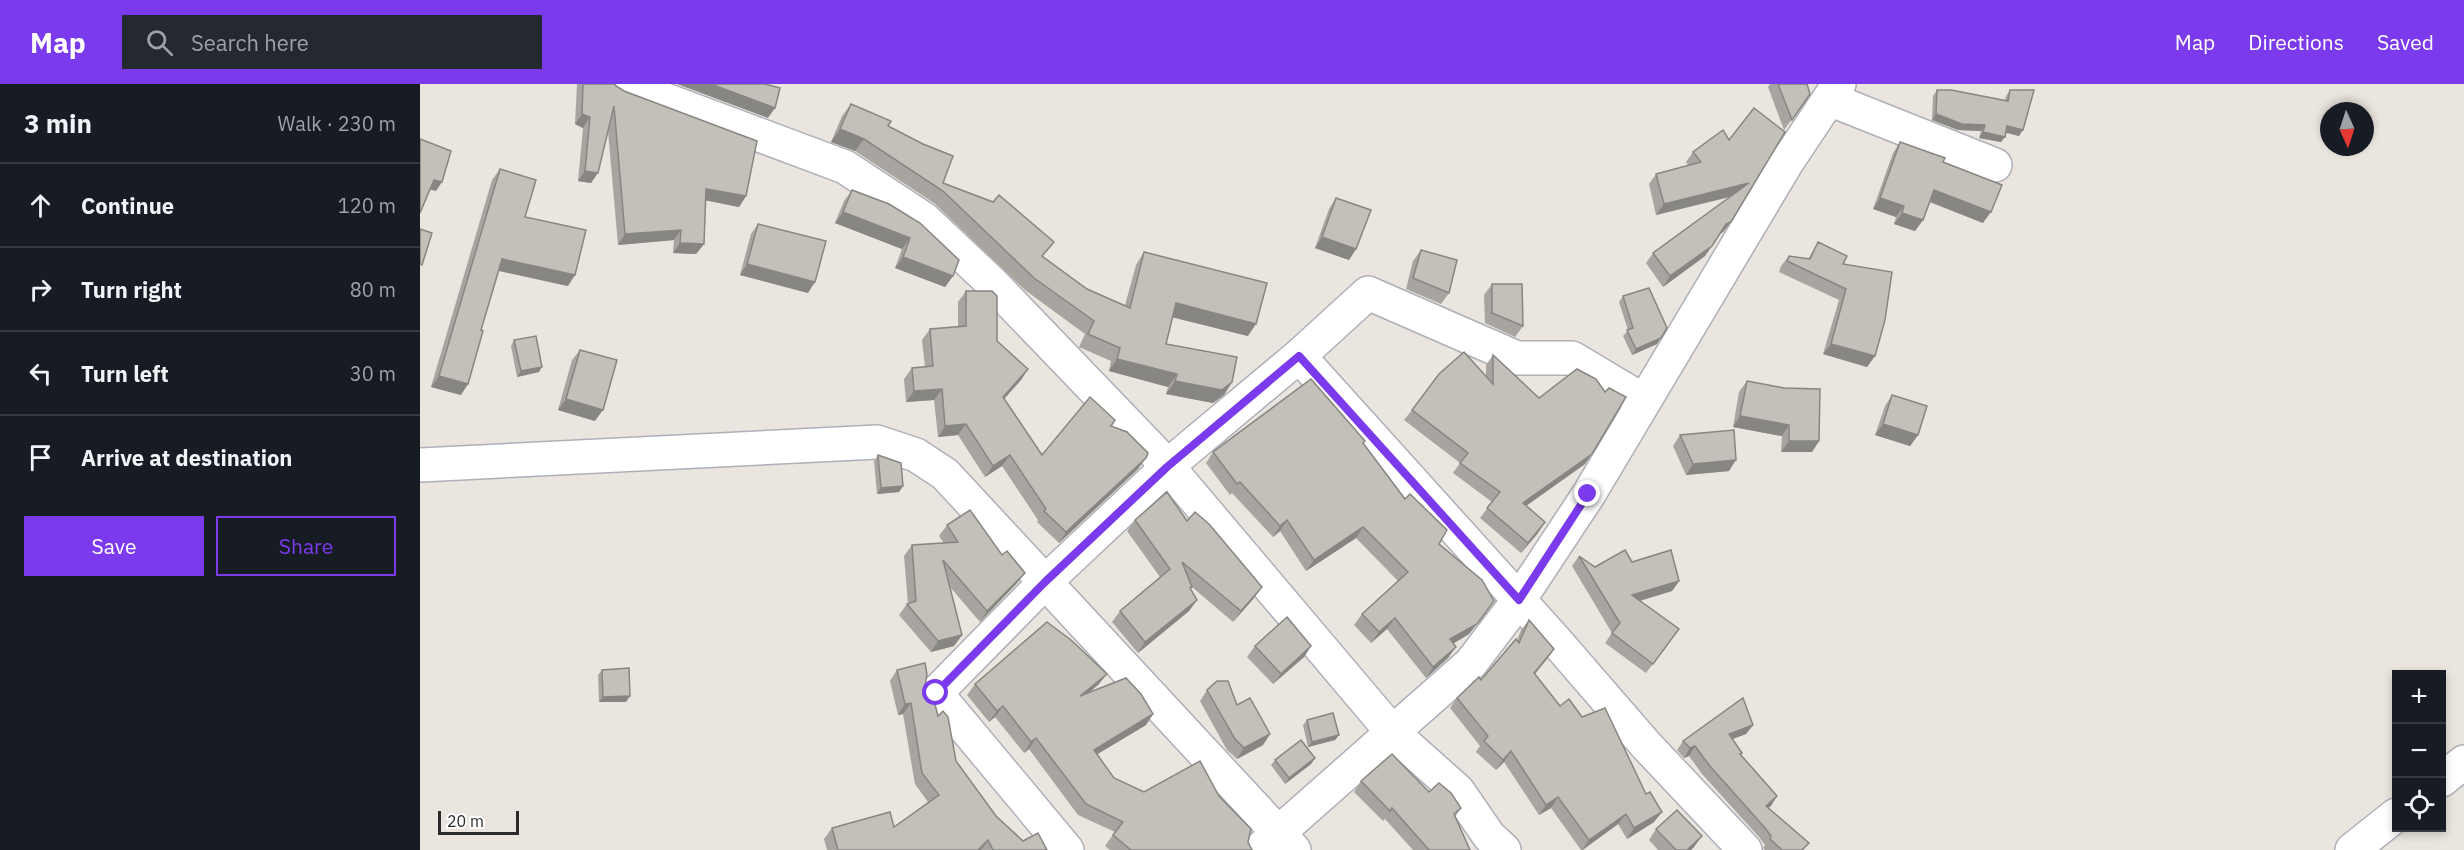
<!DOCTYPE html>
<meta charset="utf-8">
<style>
body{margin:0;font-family:"IBM Plex Sans",sans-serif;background:#242831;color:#f1f3f6}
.controls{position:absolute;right:18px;bottom:18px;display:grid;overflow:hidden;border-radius:0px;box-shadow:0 3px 9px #0003}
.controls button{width:54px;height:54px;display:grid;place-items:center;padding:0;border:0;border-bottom:2px solid #363941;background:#171b24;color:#f1f3f6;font:30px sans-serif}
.compass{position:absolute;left:1900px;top:18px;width:54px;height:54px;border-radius:50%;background:#171b24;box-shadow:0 3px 9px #0003;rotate:177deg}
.scale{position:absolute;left:18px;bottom:15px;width:81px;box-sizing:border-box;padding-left:6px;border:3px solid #2a2a2a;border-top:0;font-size:16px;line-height:21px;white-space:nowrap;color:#2a2a2a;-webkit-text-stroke:4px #fff;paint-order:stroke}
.stop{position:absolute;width:18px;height:18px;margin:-14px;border:4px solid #7c3aed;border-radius:50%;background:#fff}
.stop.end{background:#7c3aed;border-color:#fff;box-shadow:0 2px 6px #0008}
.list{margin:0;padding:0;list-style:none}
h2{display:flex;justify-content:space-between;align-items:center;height:78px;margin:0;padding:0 24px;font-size:26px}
h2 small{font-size:20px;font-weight:400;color:#9ea1a6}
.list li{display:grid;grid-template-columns:39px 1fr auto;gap:18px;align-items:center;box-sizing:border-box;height:84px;padding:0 24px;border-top:2px solid #363941}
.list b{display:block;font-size:22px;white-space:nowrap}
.list em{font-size:20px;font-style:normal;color:#9ea1a6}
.actions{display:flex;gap:12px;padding:18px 24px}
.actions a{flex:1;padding:14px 0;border:2px solid #7c3aed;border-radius:0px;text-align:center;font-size:21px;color:#7c3aed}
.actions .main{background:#7c3aed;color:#fff}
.icon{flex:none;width:33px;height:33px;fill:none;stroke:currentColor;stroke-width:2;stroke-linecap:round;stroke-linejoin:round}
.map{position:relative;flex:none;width:2044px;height:766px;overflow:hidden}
header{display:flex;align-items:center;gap:36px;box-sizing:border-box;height:84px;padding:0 30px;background:#7c3aed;color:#fff}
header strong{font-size:28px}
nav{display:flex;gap:33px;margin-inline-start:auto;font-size:21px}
.search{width:420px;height:54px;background:#242831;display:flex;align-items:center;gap:15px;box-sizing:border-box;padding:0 21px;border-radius:0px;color:#9ea1a6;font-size:22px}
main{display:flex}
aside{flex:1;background:#171b24}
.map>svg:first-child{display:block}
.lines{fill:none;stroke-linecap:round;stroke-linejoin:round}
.minor-casing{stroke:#aeafb9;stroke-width:36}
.minor{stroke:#fff;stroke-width:33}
.wall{fill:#a8a49f}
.shaded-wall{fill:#888682}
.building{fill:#c3bfb9;stroke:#888682;stroke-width:1.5}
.route{stroke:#7c3aed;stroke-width:8}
</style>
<header>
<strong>Map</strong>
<div class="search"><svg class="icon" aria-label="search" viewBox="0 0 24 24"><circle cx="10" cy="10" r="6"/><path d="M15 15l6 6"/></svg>Search here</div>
<nav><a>Map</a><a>Directions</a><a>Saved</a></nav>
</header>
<main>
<aside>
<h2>3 min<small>Walk · 230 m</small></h2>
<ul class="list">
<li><svg class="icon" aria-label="ahead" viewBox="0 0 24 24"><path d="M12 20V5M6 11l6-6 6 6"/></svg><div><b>Continue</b></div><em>120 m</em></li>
<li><svg class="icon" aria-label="right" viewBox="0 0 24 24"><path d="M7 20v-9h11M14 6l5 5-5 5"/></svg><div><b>Turn right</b></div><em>80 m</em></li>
<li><svg class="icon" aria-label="left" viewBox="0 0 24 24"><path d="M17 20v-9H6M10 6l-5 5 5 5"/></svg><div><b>Turn left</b></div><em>30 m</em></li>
<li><svg class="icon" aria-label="arrive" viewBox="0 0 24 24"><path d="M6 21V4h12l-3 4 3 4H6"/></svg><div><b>Arrive at destination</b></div></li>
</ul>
<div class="actions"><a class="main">Save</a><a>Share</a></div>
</aside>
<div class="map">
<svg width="2044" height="766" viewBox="0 0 2044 766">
<rect width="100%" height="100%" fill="#eae5de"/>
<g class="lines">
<defs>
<g id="minor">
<path d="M203,0L425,83L504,135L571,198L743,377L973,649L1038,707L1069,752L1084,766"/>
<path d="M1409,15L1575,81"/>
<path d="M879,272L1136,557L1226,661L1325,766"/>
<path d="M0,381L457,358L496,371L525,390L874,766"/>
<path d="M2022,696L2044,678"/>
<path d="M647,766L516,609L625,498L757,374L879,272L948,209L1097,274H1152L1224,317"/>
<path d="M839,766L1051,579L1099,516L1169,410L1367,78L1419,0"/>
<path d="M1932,766L1976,731"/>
</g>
</defs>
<!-- minor casing -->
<use href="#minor" class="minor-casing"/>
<!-- minor -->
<use href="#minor" class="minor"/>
</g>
<!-- wall -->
<g class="wall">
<path d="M157,0H195L196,2L326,112L319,123L285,116L284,160L276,170L253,169L254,156L198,161L188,47L171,99L158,97L163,44L155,40Z"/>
<path d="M1350,0H1387L1390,10L1364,46L1348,3Z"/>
<path d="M1517,6L1585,17L1586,12L1590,6L1599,52L1586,48L1581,58L1559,54L1561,47L1538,46L1512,36L1513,12Z"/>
<path d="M431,20L468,42L523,99L667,205L705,221L716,181L724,168L828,252L752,233L746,260L812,298L804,311L793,319L746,310L748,303L689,287L691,277L659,263L665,250L605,206L514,119L435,67L411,58L422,32Z"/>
<path d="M1334,24L1365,48L1311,138L1303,148L1299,150L1285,172L1243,203L1226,179L1233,169L1311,112L1236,131L1229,100L1236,90L1268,81L1266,78L1273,68L1303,46L1309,56Z"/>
<path d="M1480,58L1523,78L1563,139L1509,118L1503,136L1495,147L1474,140L1476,133L1453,125L1473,69Z"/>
<path d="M80,85L105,133L148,202L79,187L41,311L11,303L72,96Z"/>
<path d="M432,106L533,192L525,203L475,184L482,165L415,139L424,117Z"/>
<path d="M916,114L936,165L929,176L895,164L909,125Z"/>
<path d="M338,140L388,209L320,191L331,150Z"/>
<path d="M1398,158L1423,180L1455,272L1447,283L1403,270L1419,216L1359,188L1361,182L1369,172L1388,175Z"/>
<path d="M1001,166L1029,209L1021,220L986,205L993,177Z"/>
<path d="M1072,200L1103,242L1095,253L1065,239L1064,211Z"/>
<path d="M546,207L577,257L608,285L601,296L584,315L622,371L691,342L718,385L639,459L617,438L618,436L582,382L565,393L538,351L518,353L514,316L486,318L484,295L492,284L505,283L502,256L510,245L538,243V218Z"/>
<path d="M1203,212L1237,260L1212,271L1203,252L1208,246L1199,218Z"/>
<path d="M94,256L119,288L97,293L91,262Z"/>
<path d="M160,266L175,337L138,326L152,276Z"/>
<path d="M1073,271L1172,370L1165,380L1106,422L1118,449L1101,469L1060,434L1072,418L1033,389L1040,379L984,336L992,326L1066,292V281Z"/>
<path d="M1327,297L1399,357L1392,368H1361L1362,352L1313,343L1319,308Z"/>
<path d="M1472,311L1498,351L1490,362L1455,351L1465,322Z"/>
<path d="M1260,351L1309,387L1266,391L1253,362Z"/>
<path d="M945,357L943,359L1019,460L1067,528L1049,550L1033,560L1028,574L1006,594L967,545L951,559L934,541L942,530L978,497L936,454L886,487L860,447L853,453L812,409L810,411L786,379L793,368Z"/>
<path d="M458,371L483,402L479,408L457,410L454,377Z"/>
<path d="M715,436L767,437L834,514L813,538L772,503L770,505L777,516L769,527L718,569L692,538L700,527L740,493L707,447Z"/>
<path d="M527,441L582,471L605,489L597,499L560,538L530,503L542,551L534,562L511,568L479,531L487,520H488L484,472L492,461L524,459L519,452Z"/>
<path d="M1159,472L1175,483L1212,478L1259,497L1252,507L1220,517L1252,555L1226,589L1185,559L1192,549L1152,482Z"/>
<path d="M1109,536L1127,575L1115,590L1234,738L1207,755L1198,740L1163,766H1161L1131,724L1119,731L1084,678L1076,686L1056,668L1060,662L1030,624L1037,614L1061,596L1097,556L1101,546Z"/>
<path d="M835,562H891L884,573L853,600L827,573Z"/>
<path d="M182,586L206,618H179L178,591Z"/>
<path d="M477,586L505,602L536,677L576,732L603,757L627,766H407L404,755L412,744L474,743L508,718L495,700L483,630L478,631L470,597Z"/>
<path d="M555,600H679L670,608L733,630L726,641L677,670L694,694L724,708L799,712L832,766H690L685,762L695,748L658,731L609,665L604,669L575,633L569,638L547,611Z"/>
<path d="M787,606L817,621L850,650L843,661L817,675L807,666L780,617Z"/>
<path d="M887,636L919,651L915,656L888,663L883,641Z"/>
<path d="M1333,641L1326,650L1312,655L1322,669L1321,671L1357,712L1348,724L1384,766H1345L1343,764L1345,761L1339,753L1282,690L1269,672L1264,674L1257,666L1263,657Z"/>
<path d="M895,674L891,680L865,700L851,681L855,676Z"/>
<path d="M941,697L1009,708L1041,724L1035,733L1050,766H993L965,735L963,737L934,708Z"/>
<path d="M1236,745L1274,763L1271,766H1238L1229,756Z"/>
</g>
<!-- shaded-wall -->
<g class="shaded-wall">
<path d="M257,0H291L355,24L348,34Z"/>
<path d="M162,30L170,33L163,44L155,40Z"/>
<path d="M1516,30L1565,41L1561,47L1538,46L1512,36Z"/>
<path d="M1587,42L1603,46L1599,52L1583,48Z"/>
<path d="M420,45L444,55L435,67L411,58Z"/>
<path d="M1563,48L1585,53L1581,58L1559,54Z"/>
<path d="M165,87L178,89L171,99L158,97Z"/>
<path d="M14,96L22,98L16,107L8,105Z"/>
<path d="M1329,99L1322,110L1236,131L1244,120Z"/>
<path d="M286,105L326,112L319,123L279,115Z"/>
<path d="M1514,106L1571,128L1563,139L1506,116Z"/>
<path d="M1460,114L1484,122L1476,133L1453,125Z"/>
<path d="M423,128L490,154L482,165L415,139Z"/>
<path d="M1482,129L1503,136L1495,147L1474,140Z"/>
<path d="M1311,138L1303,148L1299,151L1306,140Z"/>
<path d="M261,146L254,156L198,161L205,150Z"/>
<path d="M902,153L936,165L929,176L895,164Z"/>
<path d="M260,159L284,160L276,170L253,169Z"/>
<path d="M1292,162L1285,172L1243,203L1250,192Z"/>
<path d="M483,173L533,192L525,203L475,184Z"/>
<path d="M82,175L155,191L148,202L75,186Z"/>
<path d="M327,180L395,198L388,209L320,191Z"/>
<path d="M756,219L836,240L828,252L747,232Z"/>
<path d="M1241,254L1237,260L1212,271L1216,265Z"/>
<path d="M1411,260L1455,272L1447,283L1403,270Z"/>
<path d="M697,275L757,290L748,303L689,287Z"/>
<path d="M122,283L119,288L97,293L101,287Z"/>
<path d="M608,285L601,296L576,324L583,313Z"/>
<path d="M19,292L48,300L41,311L11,303Z"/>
<path d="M755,297L812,298L804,311L793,319L746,310Z"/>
<path d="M522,305L514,316L486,318L494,307Z"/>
<path d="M146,315L183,326L175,337L138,326Z"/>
<path d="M1320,332L1369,341L1362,352L1313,343Z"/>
<path d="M546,340L538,351L518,353L525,342Z"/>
<path d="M1463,340L1498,351L1490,362L1455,351Z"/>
<path d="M1369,357H1399L1392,368H1361Z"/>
<path d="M1172,370L1165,380L1096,429L1103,419Z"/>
<path d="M590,371L582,382L565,393L573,382Z"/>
<path d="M726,374L718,385L639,459L646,448Z"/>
<path d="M1316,376L1309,387L1266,391L1273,380Z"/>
<path d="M483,402L479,408L457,410L461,404Z"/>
<path d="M867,436L860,447L853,453L860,442Z"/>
<path d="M1125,438L1118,449L1101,469L1108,459Z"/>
<path d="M943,443L936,454L886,487L894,476Z"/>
<path d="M605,489L597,499L560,538L567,527Z"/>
<path d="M1259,497L1252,507L1205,521L1212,511Z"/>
<path d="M842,503L834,514L813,538L821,527Z"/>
<path d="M777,516L769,527L718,569L725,558Z"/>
<path d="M1074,517L1049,550L1022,566L1030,555Z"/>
<path d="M975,534L967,545L951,559L959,548Z"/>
<path d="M542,551L534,562L511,568L518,557Z"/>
<path d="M891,562L884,573L853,600L861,590Z"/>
<path d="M1036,563L1028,574L1006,594L1013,583Z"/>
<path d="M1134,565L1127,575L1107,599L1114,589Z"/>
<path d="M687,590L679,600L652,622L660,612Z"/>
<path d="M210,612L206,618H179L183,613Z"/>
<path d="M491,619L483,630L478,631L485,620Z"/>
<path d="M583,622L575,633L569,638L577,627Z"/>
<path d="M733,630L726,641L666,677L674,666Z"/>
<path d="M1333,641L1326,650L1302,659L1309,650Z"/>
<path d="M850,650L843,661L817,675L824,664Z"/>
<path d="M919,651L915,656L888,663L892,658Z"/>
<path d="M616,654L609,665L604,669L611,658Z"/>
<path d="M1275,662L1269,672L1264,674L1270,664Z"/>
<path d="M1091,667L1084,678L1076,686L1083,676Z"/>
<path d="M895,674L891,680L865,700L869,694Z"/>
<path d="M1357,712L1351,722L1340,731L1346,722Z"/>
<path d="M1138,713L1131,724L1119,731L1126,721Z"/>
<path d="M1242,728L1234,738L1207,755L1214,744Z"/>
<path d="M1206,730L1198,740L1162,766L1169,756Z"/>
<path d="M1282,752L1274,763L1271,766H1267Z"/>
<path d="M568,756L561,766H558Z"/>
</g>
<!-- building -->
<g class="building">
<path d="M163,0H195L196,2L204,7L337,57L326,112L286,105L284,160L260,159L261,146L205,150L194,22L178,89L165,87L170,33L162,30Z"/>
<path d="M291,0H345L360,4L355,24Z"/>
<path d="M1358,0H1387L1390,10L1372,36Z"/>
<path d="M1517,6H1531L1588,17L1590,6H1614L1603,46L1587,42L1585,53L1563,48L1565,41L1542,40L1516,30Z"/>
<path d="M431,20L471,37L468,42L503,60L533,72L523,99L573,118L579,111L634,158L622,172L667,205L710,224L724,168L847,199L836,240L756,219L746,260L817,273L812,298L802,306L755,297L757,290L697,275L700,264L668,250L674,237L614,194L523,107L444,55L420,45Z"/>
<path d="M1334,24L1365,48L1311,138L1306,140L1292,162L1250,192L1233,169L1329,99L1244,120L1236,90L1281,78L1273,68L1303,46L1309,56Z"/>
<path d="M0,55L31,67L22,98L14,96L0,129Z"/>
<path d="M1480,58L1525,74L1523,78L1582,101L1571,128L1514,106L1503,136L1482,129L1484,122L1460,114Z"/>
<path d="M80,85L116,96L105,133L166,146L155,191L82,175L61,246L63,247L48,300L19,292Z"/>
<path d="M432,106L469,120L500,139L539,176L533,192L483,173L490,154L423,128Z"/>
<path d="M916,114L951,126L936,165L902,153Z"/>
<path d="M338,140L406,157L395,198L327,180Z"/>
<path d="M0,145L12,149L2,181L0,180Z"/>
<path d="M1398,158L1427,172L1423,180L1472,188L1465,236L1455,272L1411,260L1426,205L1367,177L1369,172L1390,175Z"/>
<path d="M1001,166L1037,176L1029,209L993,194Z"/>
<path d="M1072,200H1102L1103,242L1072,229Z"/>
<path d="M1229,204L1247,244L1241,254L1216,265L1207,246L1213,244L1203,212Z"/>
<path d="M546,207H572L577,212V257L608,285L583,313L622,371L670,313L695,336L691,342L707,348L728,369L726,374L646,448L624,427L626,425L590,371L573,382L546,340L525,342L522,305L494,307L492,284L513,282L510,245L546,242Z"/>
<path d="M116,252L122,283L101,287L94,256Z"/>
<path d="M160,266L197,276L183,326L146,315Z"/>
<path d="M1044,268L1073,300V271L1119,314L1157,285L1176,295L1185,308L1189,304L1206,313L1172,370L1103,419L1125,438L1108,459L1067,424L1080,408L1040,379L1048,369L992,326L1019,290Z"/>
<path d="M891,295L945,357L943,359L985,415L990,410L1027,446L1019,460L1062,496L1074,517L1057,540L1030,555L1036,563L1013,583L975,534L959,548L942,530L988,488L943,443L894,476L867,436L860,442L820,398L817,400L793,368Z"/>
<path d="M1327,297L1364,304L1400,305L1399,357H1369V341L1320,332Z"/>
<path d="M1472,311L1507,322L1498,351L1463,340Z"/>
<path d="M1314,346L1316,376L1273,380L1260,351Z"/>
<path d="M458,371L481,379L483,402L461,404Z"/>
<path d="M747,408L767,437L775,428L789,440L842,503L821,527L762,478L772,503L770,504L777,516L725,558L700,527L750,485L715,436Z"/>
<path d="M550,426L582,471L587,467L605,489L567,527L523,476L542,551L518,557L487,520L496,517L492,461L538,458L527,441Z"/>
<path d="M1205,466L1212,478L1251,466L1259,497L1212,511L1259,545L1233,580L1192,549L1200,539L1159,472L1175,483Z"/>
<path d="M867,533L891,562L861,590L835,562Z"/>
<path d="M1109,536L1134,565L1114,589L1140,622L1149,615L1162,633L1185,624L1226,710L1230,708L1242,728L1214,744L1206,730L1169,756L1138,713L1126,721L1091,667L1083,676L1064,657L1068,652L1037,614L1059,593L1061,596L1096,555L1099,559Z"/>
<path d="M627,538L651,556L687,590L660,612L706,594L721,610L733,630L674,666L694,694L724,708L780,677L799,712L831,745L828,758L832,766H711L693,751L703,738L666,720L616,654L611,658L583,622L577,627L555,600Z"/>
<path d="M505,579L507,590L505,602L514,616L518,632L523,627L528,633L536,677L576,732L603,757L618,749L627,766H573L568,756L558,766H418L412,744L470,728L474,743L519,711L502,689L491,619L485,620L477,586Z"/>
<path d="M209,584L210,612L183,613L182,586Z"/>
<path d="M797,597H808L817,621L830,614L850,650L824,664L815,655L787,606Z"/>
<path d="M1323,614L1333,641L1309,650L1322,669L1320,670L1357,712L1346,722L1389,759L1382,766H1362L1350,755L1351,752L1345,744L1289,681L1275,662L1270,664L1263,657Z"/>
<path d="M913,629L919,651L892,658L887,636Z"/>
<path d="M881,656L895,674L869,694L855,676Z"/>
<path d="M972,670L1009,708L1019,699L1031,709L1041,724L1034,730L1050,766H1009L972,724L970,727L941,697Z"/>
<path d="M1257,726L1282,752L1267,766H1256L1236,745Z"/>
</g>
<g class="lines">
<!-- route -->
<path class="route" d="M516,609L625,498L747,383L879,272L1099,516L1168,410"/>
</g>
</svg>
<div class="controls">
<button>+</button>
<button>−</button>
<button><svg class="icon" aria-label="locate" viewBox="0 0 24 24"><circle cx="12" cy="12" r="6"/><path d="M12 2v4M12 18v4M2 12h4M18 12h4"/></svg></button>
</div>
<svg class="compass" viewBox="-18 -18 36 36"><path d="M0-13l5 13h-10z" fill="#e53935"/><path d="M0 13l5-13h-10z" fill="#9ea1a6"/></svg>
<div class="scale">20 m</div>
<div class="stop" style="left:516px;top:609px"></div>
<div class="stop end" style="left:1168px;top:410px"></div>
</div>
</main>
